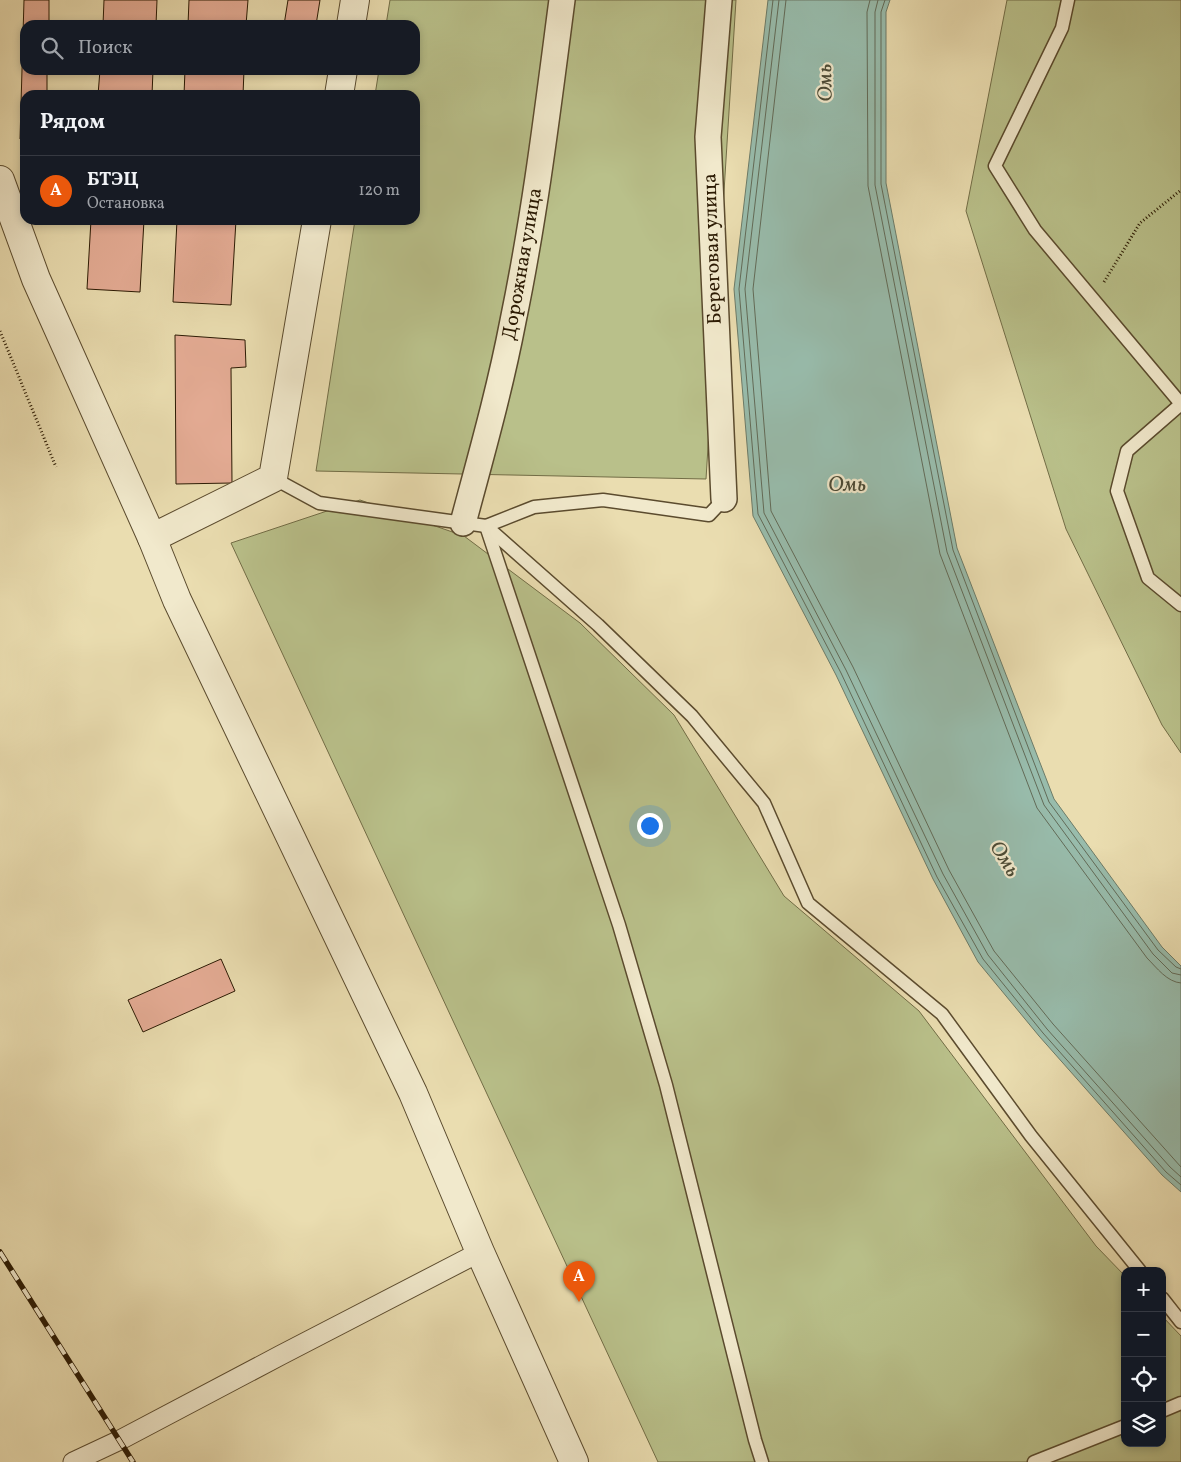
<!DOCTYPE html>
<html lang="ru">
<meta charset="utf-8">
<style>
body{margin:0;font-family:Vollkorn,serif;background:#242831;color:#f1f3f6}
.controls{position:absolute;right:15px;bottom:15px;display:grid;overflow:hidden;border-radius:10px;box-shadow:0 2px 8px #0003}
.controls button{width:45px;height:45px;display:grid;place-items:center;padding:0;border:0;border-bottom:1px solid #363941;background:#171b24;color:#f1f3f6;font:25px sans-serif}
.you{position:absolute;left:649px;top:825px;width:18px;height:18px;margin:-12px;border:4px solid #fff;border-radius:50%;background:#1a73e8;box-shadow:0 0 0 8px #1a73e833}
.badge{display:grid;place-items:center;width:32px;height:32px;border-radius:50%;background:#ea580c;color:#fff;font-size:16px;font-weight:700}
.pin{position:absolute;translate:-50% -41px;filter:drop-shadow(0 1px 2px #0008)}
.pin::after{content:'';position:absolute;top:26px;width:18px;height:15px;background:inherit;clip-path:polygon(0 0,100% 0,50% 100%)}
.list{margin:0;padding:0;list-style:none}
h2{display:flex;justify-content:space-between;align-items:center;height:65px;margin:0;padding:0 20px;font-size:21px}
h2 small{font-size:16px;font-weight:400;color:#9ea1a6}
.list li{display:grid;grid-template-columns:32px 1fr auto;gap:15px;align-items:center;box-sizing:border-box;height:70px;padding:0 20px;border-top:1px solid #363941}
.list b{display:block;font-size:19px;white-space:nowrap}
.list p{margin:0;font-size:16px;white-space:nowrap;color:#9ea1a6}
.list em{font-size:16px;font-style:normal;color:#9ea1a6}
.icon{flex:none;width:28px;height:28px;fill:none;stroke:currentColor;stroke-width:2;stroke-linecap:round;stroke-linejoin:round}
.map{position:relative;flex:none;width:1181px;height:1462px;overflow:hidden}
.search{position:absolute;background:#171b24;box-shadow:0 2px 8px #0003;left:20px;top:20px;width:400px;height:55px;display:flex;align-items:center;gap:12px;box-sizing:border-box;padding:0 18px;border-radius:15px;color:#9ea1a6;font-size:19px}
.panel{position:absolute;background:#171b24;box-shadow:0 2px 8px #0003;left:20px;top:90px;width:400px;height:135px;border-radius:15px}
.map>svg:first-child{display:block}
.green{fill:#b9c08a;stroke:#726d46}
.water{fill:#98bcac;stroke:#6c7b68}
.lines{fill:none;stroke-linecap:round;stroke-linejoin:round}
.shore{stroke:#626b58;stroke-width:1}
.building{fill:#e5ac95;stroke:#2b1a03}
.service-casing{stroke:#5b4b2e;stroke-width:15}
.pedestrian-casing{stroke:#5b4b2e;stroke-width:21}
.minor-casing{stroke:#5b4b2e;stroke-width:28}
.tertiary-casing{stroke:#5b4b2e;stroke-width:30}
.path{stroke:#2b1a03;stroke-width:3;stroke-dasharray:1 2.5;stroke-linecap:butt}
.service{stroke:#f1e9cc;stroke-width:12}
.pedestrian{stroke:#f1e9cc;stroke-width:19}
.minor{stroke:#f1e9cc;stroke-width:25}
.tertiary{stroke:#f1e9cc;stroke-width:28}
.rail-casing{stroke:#2b1a03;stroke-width:5.5}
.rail{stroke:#f1e9cc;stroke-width:4;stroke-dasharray:11;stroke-linecap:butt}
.labels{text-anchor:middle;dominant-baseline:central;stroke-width:4.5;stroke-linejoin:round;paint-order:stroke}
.street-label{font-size:20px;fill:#2b1a03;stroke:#f1e9cc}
.water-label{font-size:21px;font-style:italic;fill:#4c4b36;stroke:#f1e9cc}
</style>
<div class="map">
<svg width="1181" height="1462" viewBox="0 0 1181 1462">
<rect width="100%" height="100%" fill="#eaddb0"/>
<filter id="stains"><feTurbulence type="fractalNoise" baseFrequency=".004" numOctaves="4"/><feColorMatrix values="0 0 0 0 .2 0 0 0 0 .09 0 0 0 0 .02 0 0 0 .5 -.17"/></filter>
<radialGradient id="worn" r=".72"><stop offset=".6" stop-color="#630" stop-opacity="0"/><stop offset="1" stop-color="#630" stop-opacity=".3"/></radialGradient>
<!-- green -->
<g class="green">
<path d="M390,0H736L706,479L316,471L355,220H415V95H375L379,70H415V25H386Z"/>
<path d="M1007,0H1181V753L1162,725L1066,529L966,211Z"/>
<path d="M360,500L464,536L580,623L674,715L784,896L919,1011L1096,1246L1125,1276V1443H1162V1316L1181,1336V1462H658L231,543Z"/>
</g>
<!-- water -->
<path class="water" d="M768,0H890L886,12V183L957,548L1054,799L1162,947L1181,966V1192L1162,1175L1039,1036L978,962L933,879L836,675L753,516L734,289Z"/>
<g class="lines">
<!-- shore -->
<g class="shore">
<path d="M773,0L739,289L758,514L841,673L937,877L983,959L1043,1033L1166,1172L1181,1185"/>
<path d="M779,0L745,289L764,513L846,670L943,874L988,955L1047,1029L1170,1167L1181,1177"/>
<path d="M786,0L753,289L771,511L853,667L949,870L994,951L1053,1024L1181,1167"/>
<path d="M870,0L867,12L868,186L940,554L1037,808L1147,958C1157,968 1167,982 1181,983"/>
<path d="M878,0L875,12V185L947,552L1044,805L1153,954L1172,973L1181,975"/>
<path d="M885,0L881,12V184L953,550L1049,802L1158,950L1176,967L1181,969"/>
</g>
</g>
<!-- building -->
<g class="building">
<path d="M24,0H49V25H25V70H47V95H25V140L20,139Z"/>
<path d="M104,0H157L156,25H103Z"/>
<path d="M189,0H248L246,25H188Z"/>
<path d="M288,0H320L316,25H284Z"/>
<path d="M100,70H153L152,95H98Z"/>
<path d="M185,70H244L243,95H184Z"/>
<path d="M91,220H144L140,292L87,289Z"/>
<path d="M177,220H236L231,305L173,302Z"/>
<path d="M175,335L245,340L246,367L231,368L232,483L176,484Z"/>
<path d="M221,959L235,991L143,1032L128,1000Z"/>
</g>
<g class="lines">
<defs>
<g id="service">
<path d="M1068,0L1062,28L995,166L1035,230L1181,404"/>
<path d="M1181,404L1127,451L1117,491L1148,578L1181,605"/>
<path d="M273,478L319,503L486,526L534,507L603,500L709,515L724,499"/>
<path d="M486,526L598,625L692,716L764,803L808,903L942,1014L1031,1136L1140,1271"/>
<path d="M486,526L619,925L666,1085L755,1440L762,1462"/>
<path d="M1162,1298L1181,1322"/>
<path d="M1162,1411L1181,1403"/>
<path d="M1034,1462L1125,1426"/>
</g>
<path id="pedestrian" d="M73,1462L120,1440L281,1355L480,1252"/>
<g id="minor">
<path d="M719,0L708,137L724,499"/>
<path d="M463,523C481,456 500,389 513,321C535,215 548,107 562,0"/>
</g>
<g id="tertiary">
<path d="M351,25L355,0"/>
<path d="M339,95L343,70"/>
<path d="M0,180L36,279L152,538L177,600L413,1093L480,1252L574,1462"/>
<path d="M152,538L273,478L317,220"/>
</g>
</defs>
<!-- service casing -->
<use href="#service" class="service-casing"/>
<!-- pedestrian casing -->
<use href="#pedestrian" class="pedestrian-casing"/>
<!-- minor casing -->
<use href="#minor" class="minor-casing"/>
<!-- tertiary casing -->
<use href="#tertiary" class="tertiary-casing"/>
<!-- path -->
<g class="path">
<path d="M1104,282L1140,223L1181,190"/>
<path d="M0,331L56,467"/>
</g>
<!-- service -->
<use href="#service" class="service"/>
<!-- pedestrian -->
<use href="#pedestrian" class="pedestrian"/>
<!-- minor -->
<use href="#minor" class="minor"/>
<!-- tertiary -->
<use href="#tertiary" class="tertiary"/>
<defs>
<path id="rail" d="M0,1252L133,1462"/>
</defs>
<!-- rail casing -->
<use href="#rail" class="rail-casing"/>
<!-- rail -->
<use href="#rail" class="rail"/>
</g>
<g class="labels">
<!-- street labels -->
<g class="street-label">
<text transform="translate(713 249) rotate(-92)">Береговая улица</text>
<text transform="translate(523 264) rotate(-80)">Дорожная улица</text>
</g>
<!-- water labels -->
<g class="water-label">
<text transform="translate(826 83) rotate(-91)">Омь</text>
<text x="847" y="485">Омь</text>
<text transform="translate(1004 859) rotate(58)">Омь</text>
</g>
</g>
<rect width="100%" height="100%" filter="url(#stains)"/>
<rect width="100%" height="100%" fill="url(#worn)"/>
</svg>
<div class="controls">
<button>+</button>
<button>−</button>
<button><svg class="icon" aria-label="locate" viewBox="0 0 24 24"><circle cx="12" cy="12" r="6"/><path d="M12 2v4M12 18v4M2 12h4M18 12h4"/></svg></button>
<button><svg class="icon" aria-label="layers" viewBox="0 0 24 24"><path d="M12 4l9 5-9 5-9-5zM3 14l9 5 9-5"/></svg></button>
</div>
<div class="you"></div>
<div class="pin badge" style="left:579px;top:1302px">A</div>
<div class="search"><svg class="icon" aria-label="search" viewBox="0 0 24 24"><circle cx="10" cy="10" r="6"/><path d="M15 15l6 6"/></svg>Поиск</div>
<section class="panel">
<h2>Рядом<small></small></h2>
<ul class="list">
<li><span class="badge">A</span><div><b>БТЭЦ</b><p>Остановка</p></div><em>120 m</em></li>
</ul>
</section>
</div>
